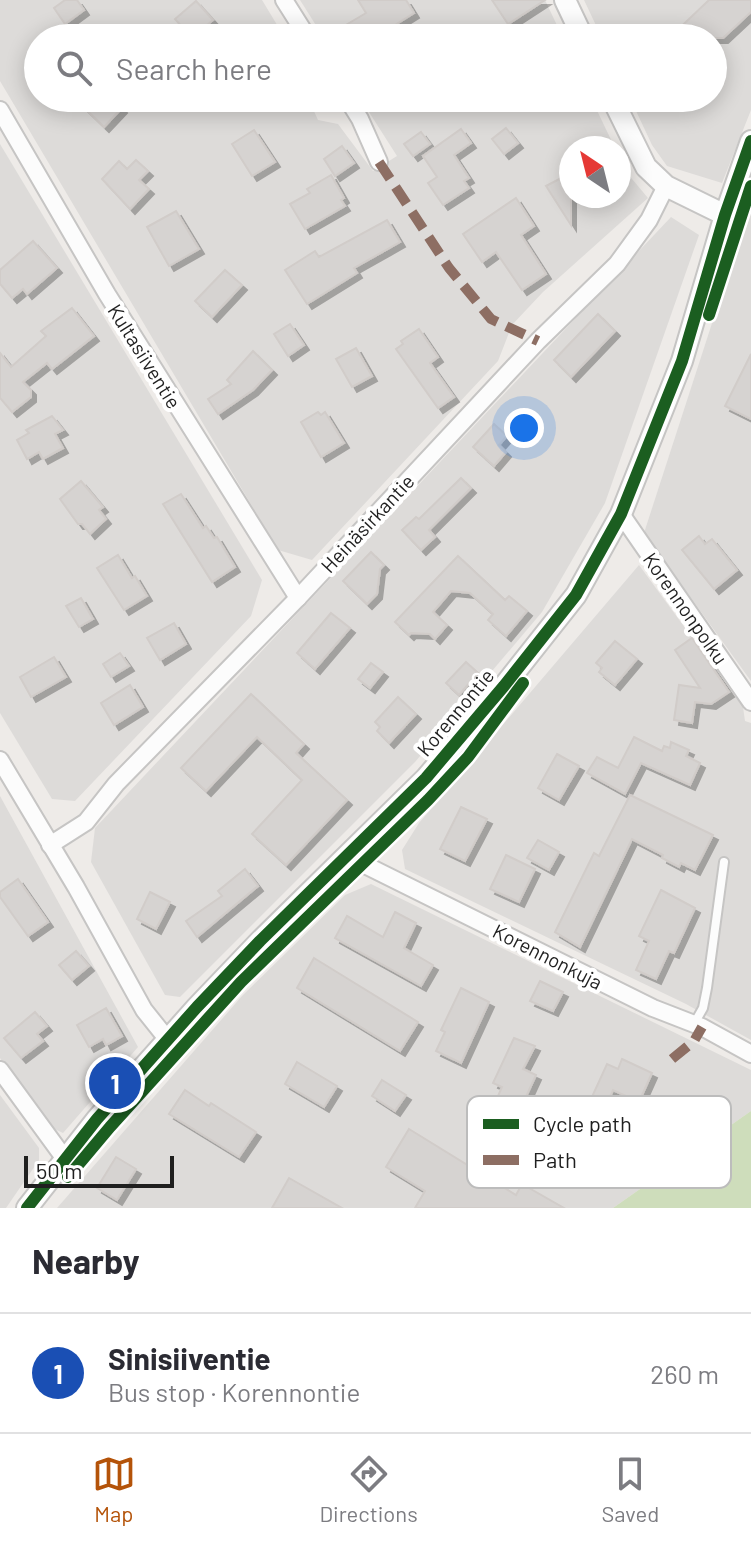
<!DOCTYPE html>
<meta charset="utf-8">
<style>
body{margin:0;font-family:Barlow,sans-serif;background:#f7f7f7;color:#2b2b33}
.compass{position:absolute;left:559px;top:136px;width:72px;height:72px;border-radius:50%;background:#fff;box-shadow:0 4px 20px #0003;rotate:325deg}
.scale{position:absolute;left:24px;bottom:20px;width:150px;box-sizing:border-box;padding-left:8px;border:4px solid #1f1f1f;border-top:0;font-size:22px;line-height:28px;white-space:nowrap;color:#1f1f1f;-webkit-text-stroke:6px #fff;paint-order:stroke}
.you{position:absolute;left:524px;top:428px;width:28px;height:28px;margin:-20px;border:6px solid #fff;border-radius:50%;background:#1a73e8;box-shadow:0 0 0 12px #1a73e833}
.badge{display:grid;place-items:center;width:52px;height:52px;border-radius:50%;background:#b45309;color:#fff;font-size:26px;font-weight:700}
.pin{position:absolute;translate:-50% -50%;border:4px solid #fff;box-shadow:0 2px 8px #0006}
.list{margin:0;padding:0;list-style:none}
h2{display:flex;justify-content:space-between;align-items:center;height:104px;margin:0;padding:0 32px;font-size:34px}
h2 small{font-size:26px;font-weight:400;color:#7c7c81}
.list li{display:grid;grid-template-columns:52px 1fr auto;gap:24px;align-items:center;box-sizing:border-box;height:120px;padding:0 32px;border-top:2px solid #e1e1e2}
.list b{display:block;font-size:30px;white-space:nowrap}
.list p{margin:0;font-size:26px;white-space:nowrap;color:#7c7c81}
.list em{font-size:26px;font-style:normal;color:#7c7c81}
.icon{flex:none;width:44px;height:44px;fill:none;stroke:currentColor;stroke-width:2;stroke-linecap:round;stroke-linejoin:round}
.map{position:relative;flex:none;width:751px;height:1208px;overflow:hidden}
.search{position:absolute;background:#fff;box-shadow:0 4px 20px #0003;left:24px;right:24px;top:24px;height:88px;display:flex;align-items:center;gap:20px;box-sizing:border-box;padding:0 28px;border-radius:44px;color:#7c7c81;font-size:30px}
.sheet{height:224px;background:#fff}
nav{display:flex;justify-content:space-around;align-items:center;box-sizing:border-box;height:112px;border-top:2px solid #e1e1e2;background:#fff;font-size:22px;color:#7c7c81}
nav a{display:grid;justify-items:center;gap:4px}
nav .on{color:#b45309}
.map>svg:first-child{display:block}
.residential{fill:#dddbd9}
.forest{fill:#ceddbb}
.building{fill:#d6d3d1;stroke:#d1ccc9;stroke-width:2;filter:url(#shadow)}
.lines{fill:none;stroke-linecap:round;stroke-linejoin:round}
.service-casing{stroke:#c6c5c4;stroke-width:12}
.minor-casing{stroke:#c6c5c4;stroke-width:20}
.tertiary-casing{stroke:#c6c5c4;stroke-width:24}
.service{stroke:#fcfcfc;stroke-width:8}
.minor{stroke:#fcfcfc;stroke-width:16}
.tertiary{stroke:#fcfcfc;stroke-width:20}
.quiet{stroke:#8d6e63;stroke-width:10;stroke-dasharray:20 10;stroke-linecap:butt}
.cycleway-casing{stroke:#fff;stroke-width:17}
.cycleway{stroke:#1b5e20;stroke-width:12}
.labels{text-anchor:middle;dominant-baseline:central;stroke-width:8;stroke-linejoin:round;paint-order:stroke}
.street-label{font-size:20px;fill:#1f1f1f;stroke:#fff}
.key{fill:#fff;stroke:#bcbcbc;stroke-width:2}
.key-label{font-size:22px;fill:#1f1f1f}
</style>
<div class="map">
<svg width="751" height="1208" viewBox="0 0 751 1208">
<defs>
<filter id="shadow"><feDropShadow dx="5" dy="5" stdDeviation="0" flood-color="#0004"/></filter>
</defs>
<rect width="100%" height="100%" fill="#eeebe8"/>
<!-- residential -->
<g class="residential">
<path d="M0,0H262L285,38H38V98H308L318,120L338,124L373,171L397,156L360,98H591L615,148H571V196H619V157L627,173L648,198L543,292L512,325L498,361L312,560L278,550L0,81Z"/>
<path d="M300,0H545L563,38H324Z"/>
<path d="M584,0H751V110L722,183L667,166L652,145L630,98H713V38H602Z"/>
<path d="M0,144L262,580L251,616L75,801L52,799L0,713Z"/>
<path d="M751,203V681L644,533Z"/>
<path d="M671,217L699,235L605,503L542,612L415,762L180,997L165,995L91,862L95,828Z"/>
<path d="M639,565L743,707L745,721L751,723V1040L686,1004L405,869L402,850L419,823Z"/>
<path d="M0,796L138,1047L63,1133L44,1124L0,1058Z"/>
<path d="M371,884L751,1070V1111L613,1208H57L242,996L345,895Z"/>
<path d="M0,1095L39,1148V1160L6,1208H0Z"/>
</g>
<!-- forest -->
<path class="forest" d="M751,1111V1208H613Z"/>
<!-- building -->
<g class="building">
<path d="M65,0H77L84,10L65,24L54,8Z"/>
<path d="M358,0H406L414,13L379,35L377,32L366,38H324L366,13Z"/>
<path d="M492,0H545L508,24Z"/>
<path d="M709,0H751V12L723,38H669Z"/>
<path d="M196,1L213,20L192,38L175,19Z"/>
<path d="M74,98H112L122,108L104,127Z"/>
<path d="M506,128L518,143L504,154L492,139Z"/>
<path d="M461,129L471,143L454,155L469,178L464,181L469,188L443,205L428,183L437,177L423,156Z"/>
<path d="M254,130L275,162L252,176L232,144Z"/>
<path d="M421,132L430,144L413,156L404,144Z"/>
<path d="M342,146L354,163L335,176L324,159Z"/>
<path d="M136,160L148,171L139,180L149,189L130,209L102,179L119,161L127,169Z"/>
<path d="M571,173V225L546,186Z"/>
<path d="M331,175L344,198L341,200L345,206L305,229L290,204L310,193L307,189Z"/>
<path d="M516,198L534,226L521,235L546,274L522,290L496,252L482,262L463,234Z"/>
<path d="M176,211L199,249L169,266L147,227Z"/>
<path d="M387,220L400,242L354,268L357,273L307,304L285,270L315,251L319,257Z"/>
<path d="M33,241L57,268L27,294L23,289L12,298L0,284V270Z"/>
<path d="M225,270L242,285L212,317L195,301Z"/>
<path d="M72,308L94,336L52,369L47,363L23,382L31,390V397L12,412L0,398V353L11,367L46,336L41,331Z"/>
<path d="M598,314L615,331L571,377L554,360Z"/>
<path d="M290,324L304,345L288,356L274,334Z"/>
<path d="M419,329L438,357L430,363L454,397L438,408L396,349L403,344L401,341Z"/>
<path d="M356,348L372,376L352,387L336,359Z"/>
<path d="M253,351L272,370L253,390L218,414L208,399L231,384L227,380Z"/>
<path d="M751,354V419L725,406Z"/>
<path d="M318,412L321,415L325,412L344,443L321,457L301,422Z"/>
<path d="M52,416L63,430L55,434L63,448L43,459L39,452L27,459L17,440L29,433L26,430Z"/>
<path d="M494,424L507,436L499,445L506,452L494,466L473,447Z"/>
<path d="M461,478L471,488L429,530L435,537L421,550L402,530L416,517L419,519Z"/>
<path d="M81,481L103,507L99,510L106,519L90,534L82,524H78L60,499Z"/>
<path d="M181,494L203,528L206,526L214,538L217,537L235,567L212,582L163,504Z"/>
<path d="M699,536L705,544L712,539L737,570L714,589L682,550Z"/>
<path d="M371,552L384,565L380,569L377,594L367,604L343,581Z"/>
<path d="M118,555L132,578L135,576L147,596L124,610L97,568Z"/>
<path d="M458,556L505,600L509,596L527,611L506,636L488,620L493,614L470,593L451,591L433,612L447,625L435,639L430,634L411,633L409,635L395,622Z"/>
<path d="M81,598L93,619L79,627L66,606Z"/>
<path d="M331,613L350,628L315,669L297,653Z"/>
<path d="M174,623L186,644L160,660L147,638Z"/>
<path d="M692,638L729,692L711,704L695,702L692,723L674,720L679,685L700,688L675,650Z"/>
<path d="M615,641L637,659L615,685L599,672L602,668L596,663Z"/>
<path d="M120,653L129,666L111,677L103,664Z"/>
<path d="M54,657L66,677L31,697L20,677Z"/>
<path d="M466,662L478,673L459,695L446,683Z"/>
<path d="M371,663L383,672L370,688L358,679Z"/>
<path d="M130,685L143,707L114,725L101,703Z"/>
<path d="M251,694L304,744L296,753L347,800L286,865L252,834L302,780L257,737L206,791L181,768Z"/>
<path d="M398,697L416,714L389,743L377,731L380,727L375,722Z"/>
<path d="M634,737L662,751L664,746L670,748L671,742L689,750L686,756L700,763L690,785L641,763L625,794L587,773L597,757L618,768Z"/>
<path d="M557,754L579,766L559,800L538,788Z"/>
<path d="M630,795L713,835L695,870L681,863L679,867L662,858L663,855L632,839L580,947L555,932L594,853L599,856Z"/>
<path d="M461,807L487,819L465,861L440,849Z"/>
<path d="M538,840L559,852L549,870L527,858Z"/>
<path d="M506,855L535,869L519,902L490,889Z"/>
<path d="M245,869L258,886L197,937L186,921L222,896L218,891Z"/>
<path d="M18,879L48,922L28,936L0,897V892Z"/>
<path d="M661,890L695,908L674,953L669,951L656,979L636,970L649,941L639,936Z"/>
<path d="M150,892L170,902L156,929L137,919Z"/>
<path d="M395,912L416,923L404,948L433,965L421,986L335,938L347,916L383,937Z"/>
<path d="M76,951L89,966L72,980L59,965Z"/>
<path d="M314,958L418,1022L400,1051L297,988Z"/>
<path d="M540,981L563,992L553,1011L530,1001Z"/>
<path d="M461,988L489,1002L461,1063L436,1051L445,1032L441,1030Z"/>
<path d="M106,1008L122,1036L106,1045L103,1039L89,1047L77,1025Z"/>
<path d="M35,1012L47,1026L37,1034L43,1041L21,1058L4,1038Z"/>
<path d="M514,1038L535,1046L523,1069L536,1075L525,1099L521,1097L514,1112L495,1103L502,1087L493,1083Z"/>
<path d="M622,1059L652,1073L639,1102L613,1090L606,1106L591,1099L607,1064L618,1069Z"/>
<path d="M297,1062L337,1086L324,1107L285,1084Z"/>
<path d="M382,1080L406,1095L395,1111L372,1096Z"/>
<path d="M185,1090L209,1106L211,1103L256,1132L239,1157L169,1114Z"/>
<path d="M409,1129L516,1195L522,1184L564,1208H415L425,1191L386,1167Z"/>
<path d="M116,1157L136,1169L117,1200L97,1188Z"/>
<path d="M289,1178L342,1208H272Z"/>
</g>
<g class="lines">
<defs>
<path id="service" d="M694,1024L703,1008L707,988L724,862"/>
<g id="minor">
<path d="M284,0L308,38"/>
<path d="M347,98L360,119L379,162"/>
<path d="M0,110L107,294L298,598"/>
<path d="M621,514L751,702"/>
<path d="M0,760L76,887L144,1010L168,1040"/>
<path d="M50,845L86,822L116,784L298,598L538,341L617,264L649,220L666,186"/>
<path d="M347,856L653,1008L702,1027L751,1054"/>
<path d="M0,1070L65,1159"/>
</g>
<g id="tertiary">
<path d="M565,0L583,38"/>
<path d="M612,98L646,167L666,186L725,215"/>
<path d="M27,1208L97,1119L197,1007L260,941L426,778L504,686L576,595L621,514L682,361L725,215L751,141"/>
</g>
</defs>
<!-- service casing -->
<use href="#service" class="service-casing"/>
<!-- minor casing -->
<use href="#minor" class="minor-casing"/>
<!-- tertiary casing -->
<use href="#tertiary" class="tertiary-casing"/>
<!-- service -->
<use href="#service" class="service"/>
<!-- minor -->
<use href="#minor" class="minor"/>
<!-- tertiary -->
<use href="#tertiary" class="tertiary"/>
<!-- quiet -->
<g class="quiet">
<path d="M379,162L449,268L491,319L538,341"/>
<path d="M672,1059L694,1041L702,1027"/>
</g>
<defs>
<g id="cycleway">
<path d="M709,315L751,186"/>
<path d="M68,1177L110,1127L241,982L428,800L468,757L523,683"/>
<path d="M27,1208L97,1119L197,1007L260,941L426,778L504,686L576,595L621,514L682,361L725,215L751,141"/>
</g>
</defs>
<!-- cycleway casing -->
<use href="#cycleway" class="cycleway-casing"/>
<!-- cycleway -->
<use href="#cycleway" class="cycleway"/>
</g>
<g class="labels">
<!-- street labels -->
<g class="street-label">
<text transform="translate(145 356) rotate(58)">Kultasiiventie</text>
<text transform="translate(367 523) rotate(-47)">Heinäsirkantie</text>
<text transform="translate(686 608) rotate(55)">Korennonpolku</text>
<text transform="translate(455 712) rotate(-50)">Korennontie</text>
<text transform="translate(548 956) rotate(27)">Korennonkuja</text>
</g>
</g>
<!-- legend -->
<rect x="467" y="1096" width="264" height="92" rx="12" class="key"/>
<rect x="483" y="1119" width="36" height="10" fill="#1b5e20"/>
<rect x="483" y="1155" width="36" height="10" fill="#8d6e63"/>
<g class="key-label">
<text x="533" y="1132">Cycle path</text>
<text x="533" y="1168">Path</text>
</g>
</svg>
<svg class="compass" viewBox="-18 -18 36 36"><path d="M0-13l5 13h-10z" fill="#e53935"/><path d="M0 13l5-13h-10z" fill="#7c7c81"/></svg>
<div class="scale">50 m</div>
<div class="you"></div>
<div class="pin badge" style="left:115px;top:1083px;background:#1a4fb4">1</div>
<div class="search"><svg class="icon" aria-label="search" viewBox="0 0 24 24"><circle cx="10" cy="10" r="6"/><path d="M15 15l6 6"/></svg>Search here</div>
</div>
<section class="sheet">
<h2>Nearby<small></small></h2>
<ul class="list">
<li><span class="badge" style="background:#1a4fb4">1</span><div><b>Sinisiiventie</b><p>Bus stop · Korennontie</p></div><em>260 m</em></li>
</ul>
</section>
<nav>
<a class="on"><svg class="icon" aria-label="map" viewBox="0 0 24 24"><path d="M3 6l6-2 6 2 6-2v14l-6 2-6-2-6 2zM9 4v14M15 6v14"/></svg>Map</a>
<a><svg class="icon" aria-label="directions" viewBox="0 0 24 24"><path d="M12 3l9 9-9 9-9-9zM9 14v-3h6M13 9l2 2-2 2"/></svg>Directions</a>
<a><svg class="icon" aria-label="saved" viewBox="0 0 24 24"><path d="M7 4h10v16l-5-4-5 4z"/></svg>Saved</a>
</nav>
